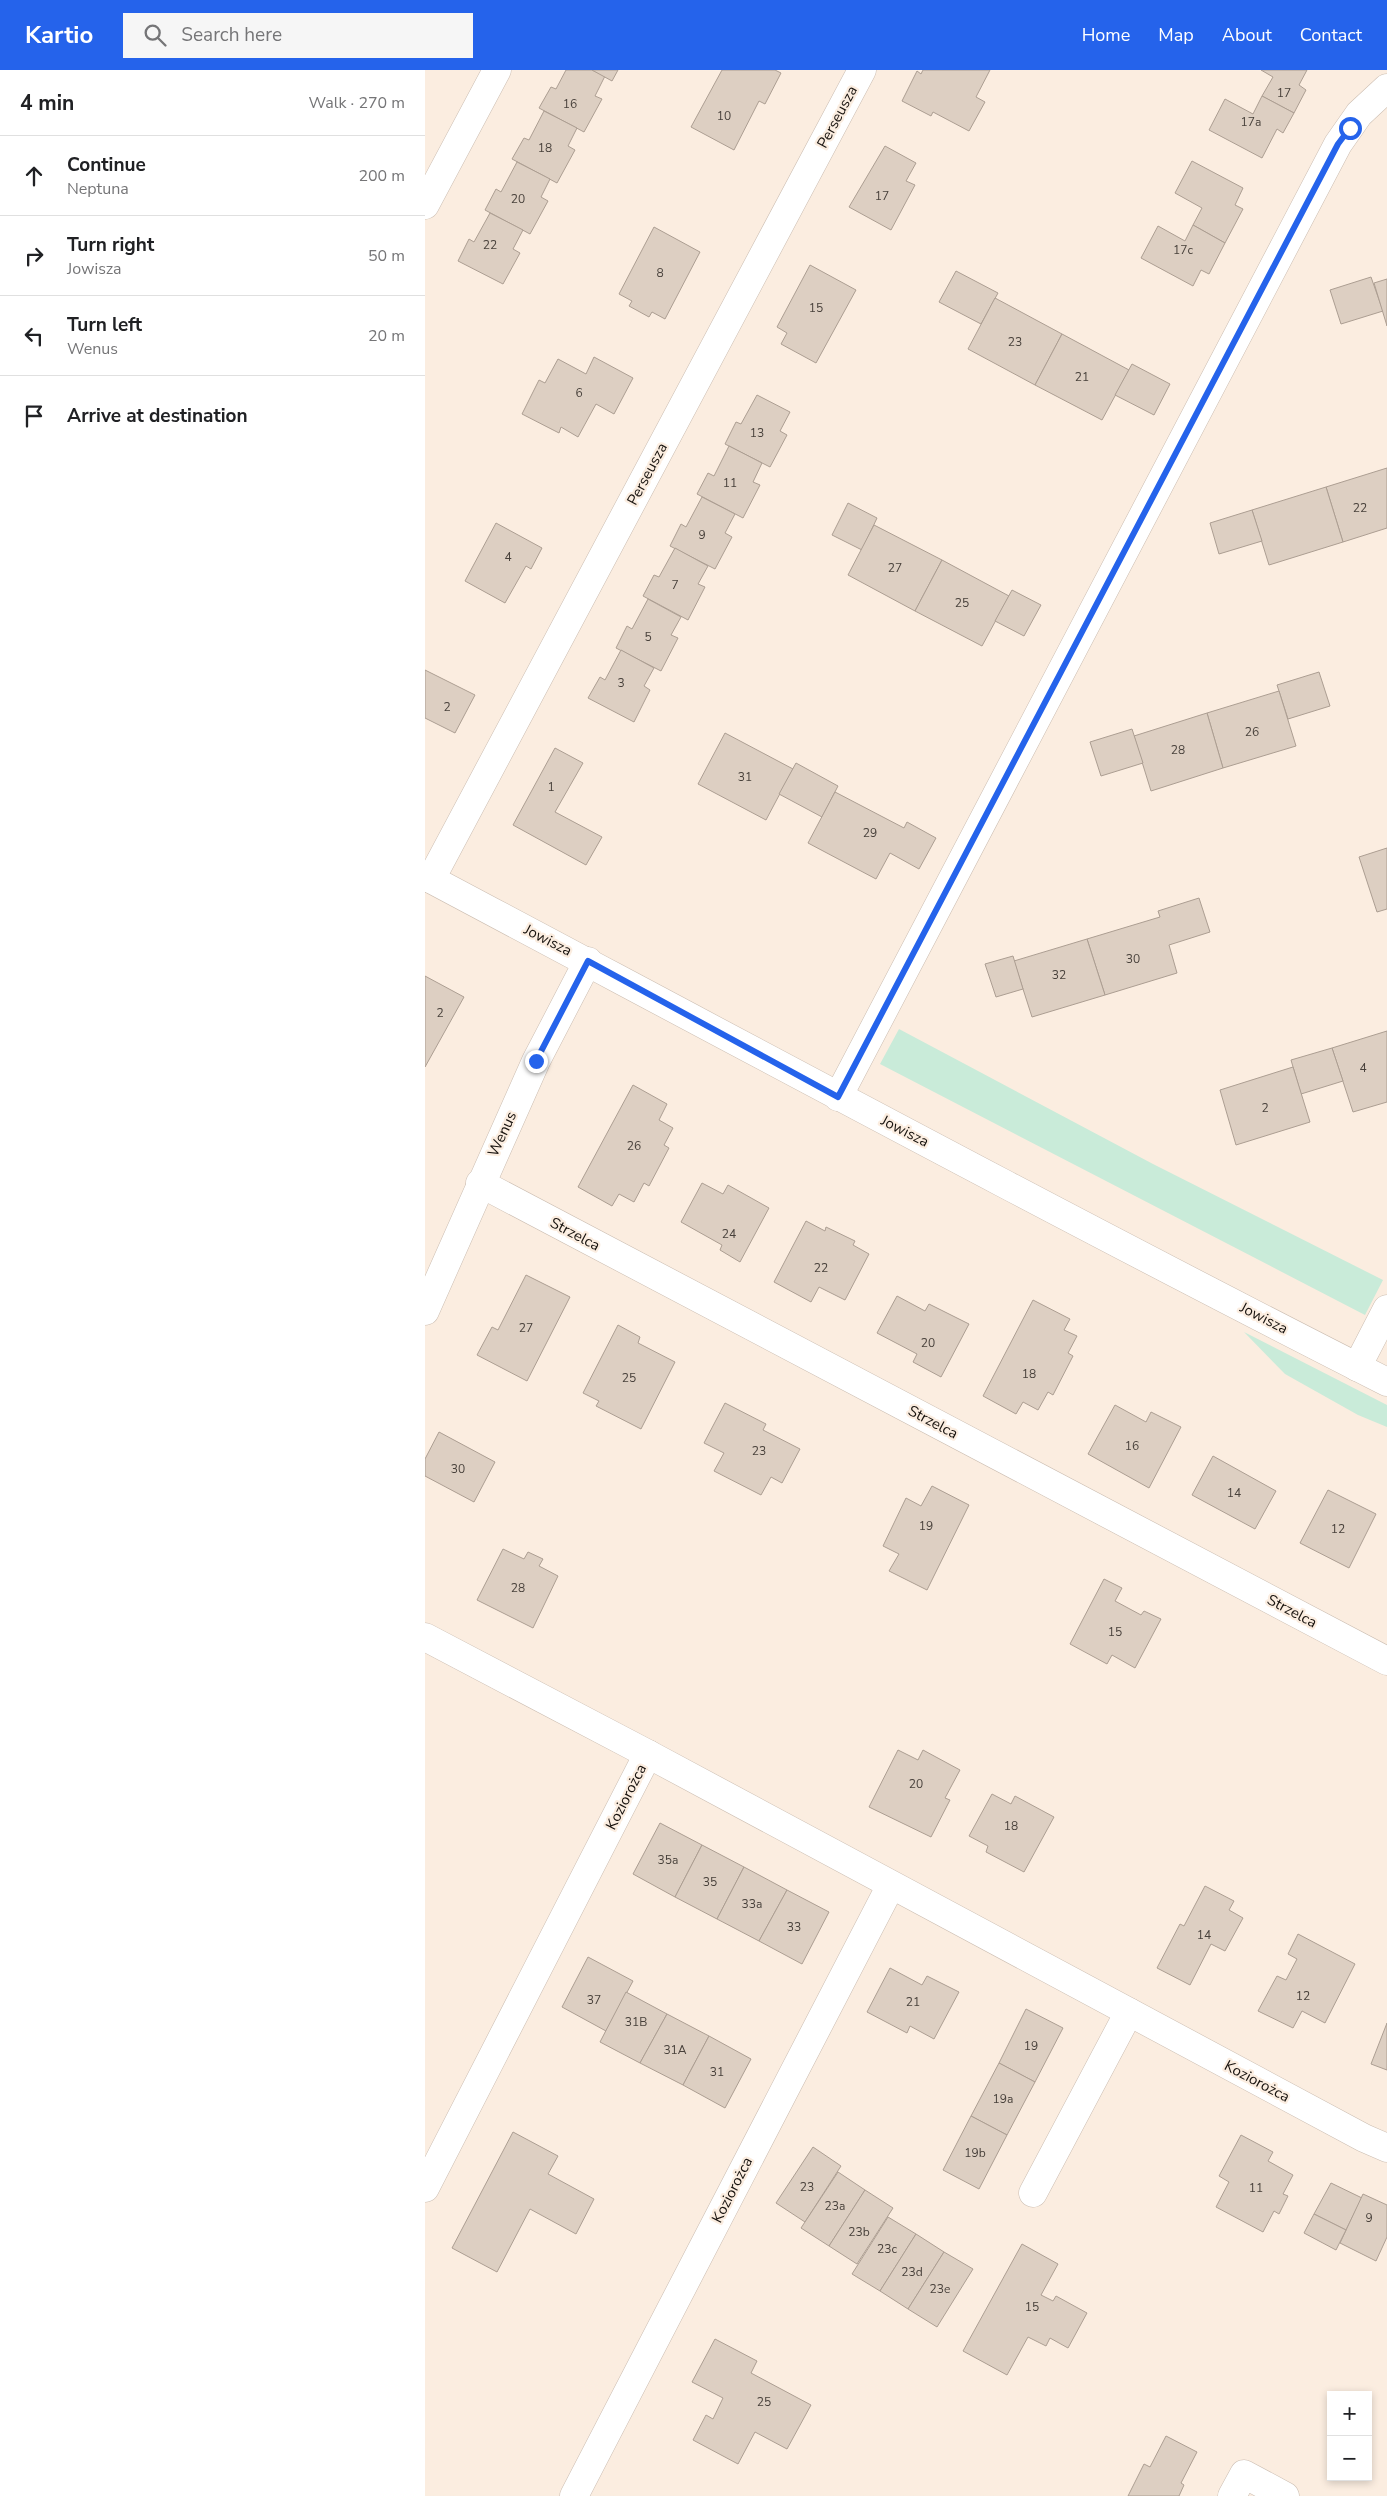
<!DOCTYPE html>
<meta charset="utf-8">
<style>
body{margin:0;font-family:"Nunito Sans",sans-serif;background:#f6f6f6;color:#202124}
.controls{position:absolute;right:15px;bottom:15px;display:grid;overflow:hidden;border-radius:0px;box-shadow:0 2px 8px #0003}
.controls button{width:45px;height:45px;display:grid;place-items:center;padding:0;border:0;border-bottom:1px solid #e0e0e0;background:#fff;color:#202124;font:25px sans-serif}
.stop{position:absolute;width:15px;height:15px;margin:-11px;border:4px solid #2563eb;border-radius:50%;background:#fff}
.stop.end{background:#2563eb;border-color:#fff;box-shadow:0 1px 5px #0008}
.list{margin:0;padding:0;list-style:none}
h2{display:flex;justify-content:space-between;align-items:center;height:65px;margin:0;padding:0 20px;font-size:21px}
h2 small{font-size:16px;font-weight:400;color:#757577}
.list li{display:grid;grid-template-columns:32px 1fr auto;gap:15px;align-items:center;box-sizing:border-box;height:80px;padding:0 20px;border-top:1px solid #e0e0e0}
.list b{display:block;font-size:19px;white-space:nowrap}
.list p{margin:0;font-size:16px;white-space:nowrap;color:#757577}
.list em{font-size:16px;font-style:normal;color:#757577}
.icon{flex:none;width:28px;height:28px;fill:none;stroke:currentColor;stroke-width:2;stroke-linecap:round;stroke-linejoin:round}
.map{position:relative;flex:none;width:962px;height:2426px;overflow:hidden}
header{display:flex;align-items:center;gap:30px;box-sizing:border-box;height:70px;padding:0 25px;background:#2563eb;color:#fff}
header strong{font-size:24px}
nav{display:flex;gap:28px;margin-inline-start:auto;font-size:18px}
.search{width:350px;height:45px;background:#f6f6f6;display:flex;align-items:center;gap:12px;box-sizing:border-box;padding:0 18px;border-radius:0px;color:#757577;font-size:19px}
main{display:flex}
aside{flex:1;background:#fff}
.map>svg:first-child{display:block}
.green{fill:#c9ebd9}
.building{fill:#ddcfc2;stroke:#ac9e92}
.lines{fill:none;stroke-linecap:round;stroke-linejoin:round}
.street-casing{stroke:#cbbdb1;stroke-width:29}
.street{stroke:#fff;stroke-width:28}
.route{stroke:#2563eb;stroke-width:6}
.labels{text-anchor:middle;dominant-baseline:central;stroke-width:4.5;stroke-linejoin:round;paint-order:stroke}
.number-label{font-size:12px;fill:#48413b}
.street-label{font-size:15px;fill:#17120e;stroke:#fbede0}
</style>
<header>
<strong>Kartio</strong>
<div class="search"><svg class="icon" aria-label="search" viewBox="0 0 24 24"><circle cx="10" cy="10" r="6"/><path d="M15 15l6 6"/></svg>Search here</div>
<nav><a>Home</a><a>Map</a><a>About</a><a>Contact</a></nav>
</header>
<main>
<aside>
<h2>4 min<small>Walk · 270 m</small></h2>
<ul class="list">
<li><svg class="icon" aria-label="ahead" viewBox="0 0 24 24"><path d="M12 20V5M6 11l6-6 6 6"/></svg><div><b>Continue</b><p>Neptuna</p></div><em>200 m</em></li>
<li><svg class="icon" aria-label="right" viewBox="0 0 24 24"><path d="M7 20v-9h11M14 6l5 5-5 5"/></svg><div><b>Turn right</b><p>Jowisza</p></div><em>50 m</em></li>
<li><svg class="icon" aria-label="left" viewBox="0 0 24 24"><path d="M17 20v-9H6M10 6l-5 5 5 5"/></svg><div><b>Turn left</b><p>Wenus</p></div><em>20 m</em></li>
<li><svg class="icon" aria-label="arrive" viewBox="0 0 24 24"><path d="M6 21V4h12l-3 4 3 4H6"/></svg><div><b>Arrive at destination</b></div></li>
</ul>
</aside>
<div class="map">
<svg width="962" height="2426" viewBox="0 0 962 2426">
<rect width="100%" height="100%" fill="#fbede0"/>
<!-- green -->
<g class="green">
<path d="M474,959L728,1094L958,1210L940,1245L455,994Z"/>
<path d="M819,1262L962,1335V1357L933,1345L860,1304Z"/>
</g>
<!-- building -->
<g class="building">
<path d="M141,0H167L180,6L170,26L177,29L159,62L114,38L126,17L131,19Z"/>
<path d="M167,0H193L187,11Z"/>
<path d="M297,0H350L356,3L340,34L334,31L309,80L266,57Z"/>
<path d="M498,0H565L551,27L560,32L544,61L508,42L506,46L477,31L492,1L496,4Z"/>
<path d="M836,0H882L874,15L881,20L869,43L837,26L848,7Z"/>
<path d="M837,26L869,43L858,63L852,59L837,88L784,60L800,29L828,44Z"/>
<path d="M119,41L152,58L143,76L150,80L132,113L87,89L99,68L104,70Z"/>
<path d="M460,76L491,93L481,111L490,115L466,160L424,137Z"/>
<path d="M767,91L818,118L810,135L818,139L800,173L768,155L777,138L750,123Z"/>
<path d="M92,92L125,109L116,127L123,131L105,164L60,140L71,119L76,122Z"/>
<path d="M65,143L98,160L88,179L95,183L78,214L33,191L44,169L49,172Z"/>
<path d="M768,155L800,173L784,204L776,200L768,216L716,188L733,156L760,171Z"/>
<path d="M229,157L275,182L240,249L227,242L224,247L204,236L207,231L194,224Z"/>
<path d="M385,195L431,220L391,293L356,274L362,263L352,257Z"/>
<path d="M531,201L573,223L556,254L514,232Z"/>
<path d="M946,207L958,241L916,254L905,220Z"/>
<path d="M962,209V256L949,213Z"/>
<path d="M570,228L637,264L610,315L543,279Z"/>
<path d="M637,264L704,300L677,350L610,315Z"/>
<path d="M169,287L208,308L189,344L171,334L153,367L136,357L134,363L97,344L114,310L120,313L133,289L161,304Z"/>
<path d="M707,294L745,314L729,345L690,325Z"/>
<path d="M332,325L365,342L355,361L362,365L345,397L300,374L311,352L316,354Z"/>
<path d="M304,376L337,393L328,412L335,415L318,448L272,424L283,403L289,406Z"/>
<path d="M962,398V458L918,472L901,417Z"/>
<path d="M901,417L918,472L844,495L827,440Z"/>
<path d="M277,427L310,444L300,463L307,467L290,499L245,476L256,454L261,457Z"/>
<path d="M423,433L452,448L437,480L407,465Z"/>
<path d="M827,440L837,471L794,484L785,453Z"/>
<path d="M71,453L117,478L106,499L101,496L80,533L40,511Z"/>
<path d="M449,455L517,490L490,541L423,505Z"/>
<path d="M250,478L283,496L273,514L280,517L263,550L218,526L229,505L234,507Z"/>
<path d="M517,490L584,526L557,576L490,541Z"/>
<path d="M587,520L616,535L599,566L570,551Z"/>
<path d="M223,529L256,547L246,565L253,568L236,601L191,578L202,556L207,559Z"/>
<path d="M196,580L229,598L219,616L225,620L209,652L163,628L175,607L180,610Z"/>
<path d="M0,600L50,625L30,663L0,648Z"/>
<path d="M894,602L905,636L863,649L852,615Z"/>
<path d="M854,621L871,676L798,698L782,643Z"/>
<path d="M782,643L798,698L726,721L709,666Z"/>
<path d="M707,659L718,693L676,706L665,672Z"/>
<path d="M300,663L368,699L341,750L273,714Z"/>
<path d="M130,678L158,693L130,742L177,767L161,795L88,755Z"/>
<path d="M371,693L413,716L397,747L354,724Z"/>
<path d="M410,722L479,758L482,752L511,768L494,799L465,783L451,809L383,773Z"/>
<path d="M962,778V839L952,842L934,787Z"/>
<path d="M774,828L785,862L744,875L752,903L680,925L662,869L735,847L733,841Z"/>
<path d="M662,869L680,925L607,947L589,891Z"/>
<path d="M588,886L598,919L571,927L560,894Z"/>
<path d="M0,906L39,927L0,997Z"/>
<path d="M962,961V1032L928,1042L907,978Z"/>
<path d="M907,978L918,1011L876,1024L866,990Z"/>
<path d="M868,997L885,1052L811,1075L795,1020Z"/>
<path d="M208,1015L242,1034L234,1050L248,1058L239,1075L244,1078L224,1116L219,1113L209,1132L194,1124L187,1136L153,1117Z"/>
<path d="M277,1113L298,1124L303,1115L344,1138L315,1192L295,1180L297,1175L256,1152Z"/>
<path d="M381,1151L400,1161L401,1157L430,1171L428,1175L444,1184L420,1230L394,1217L386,1232L349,1212Z"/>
<path d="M101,1205L145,1227L102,1311L52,1285L67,1257L73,1260Z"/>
<path d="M472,1226L500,1241L504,1234L544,1254L516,1307L488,1292L492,1284L452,1263Z"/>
<path d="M608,1230L645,1249L639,1260L652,1266L643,1283L648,1286L628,1325L623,1322L613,1340L598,1332L591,1344L558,1326Z"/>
<path d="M193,1255L215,1267L213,1273L250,1292L216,1359L171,1336L174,1331L158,1323Z"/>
<path d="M300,1333L341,1354L338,1360L375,1379L357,1413L346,1407L336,1425L289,1401L299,1383L279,1373Z"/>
<path d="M690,1335L721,1352L726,1342L756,1357L724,1418L663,1384Z"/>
<path d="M14,1362L70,1392L49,1432L0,1406V1389Z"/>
<path d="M788,1386L851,1421L830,1459L767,1425Z"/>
<path d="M507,1416L544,1435L502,1520L464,1501L474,1484L458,1476L481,1428L496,1436Z"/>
<path d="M903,1420L951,1444L924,1498L875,1473Z"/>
<path d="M78,1479L99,1489L103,1482L118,1489L114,1496L133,1506L108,1558L52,1530Z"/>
<path d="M679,1509L697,1518L690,1531L716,1545L719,1541L736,1549L710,1598L687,1585L682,1594L645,1574Z"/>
<path d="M473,1680L493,1690L498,1680L535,1700L520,1728L525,1730L506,1767L444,1737Z"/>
<path d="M567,1724L586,1734L590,1726L629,1747L599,1802L561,1782L563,1776L544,1766Z"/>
<path d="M235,1753L277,1775L250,1827L208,1804Z"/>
<path d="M277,1775L319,1797L292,1849L250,1827Z"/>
<path d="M319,1797L362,1820L334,1871L292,1849Z"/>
<path d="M780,1816L809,1831L804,1840L818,1848L800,1881L786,1874L765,1915L732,1898L755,1854L759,1856Z"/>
<path d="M362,1820L404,1842L377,1894L334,1871Z"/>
<path d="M873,1864L930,1894L900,1953L877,1941L868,1958L833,1941L852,1906L861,1910L872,1889L863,1884Z"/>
<path d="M163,1887L208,1911L181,1961L137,1937Z"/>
<path d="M465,1898L497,1915L502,1906L534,1922L509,1969L485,1956L482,1963L442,1942Z"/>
<path d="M201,1922L242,1944L215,1993L175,1972Z"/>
<path d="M601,1939L638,1958L610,2012L574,1993Z"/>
<path d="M242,1944L284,1966L258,2015L215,1993Z"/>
<path d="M962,1953V2000L946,1994Z"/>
<path d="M284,1966L326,1989L300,2038L258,2015Z"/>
<path d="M574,1993L610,2012L582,2065L546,2046Z"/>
<path d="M546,2046L582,2065L554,2119L518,2100Z"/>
<path d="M88,2062L133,2086L123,2104L169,2129L151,2164L105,2139L72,2202L27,2178Z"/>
<path d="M816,2065L848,2082L843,2091L868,2105L858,2124L863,2126L854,2144L849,2141L838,2162L791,2137L804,2112L794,2106Z"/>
<path d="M388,2077L416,2096L380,2152L351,2133Z"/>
<path d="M413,2102L440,2120L404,2176L376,2158Z"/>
<path d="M906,2113L937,2128L921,2160L889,2144Z"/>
<path d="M440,2120L468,2138L432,2194L404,2176Z"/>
<path d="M938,2124L962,2135V2167L951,2191L915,2173Z"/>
<path d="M889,2144L921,2160L911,2180L879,2163Z"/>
<path d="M463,2147L491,2164L455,2221L427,2204Z"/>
<path d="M491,2164L519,2182L483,2239L455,2221Z"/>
<path d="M597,2174L633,2194L616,2225L628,2231L631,2226L662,2243L643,2278L625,2268L621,2276L603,2267L582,2305L538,2281Z"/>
<path d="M519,2182L548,2199L512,2257L483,2239Z"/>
<path d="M290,2269L332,2291L326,2303L386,2335L362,2379L330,2362L313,2394L268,2370L281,2345L288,2349L298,2328L267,2312Z"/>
<path d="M741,2366L772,2382L756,2413L759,2415L754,2426H703L719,2394L725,2397Z"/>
</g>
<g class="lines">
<defs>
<g id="street">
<path d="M0,135L72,0"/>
<path d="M0,806C320,976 639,1148 962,1312"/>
<path d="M6,809L437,0"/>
<path d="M413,1027L913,74L934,44L962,18"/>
<path d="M55,1113L962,1591"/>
<path d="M0,1241L111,991L163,891"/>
<path d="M932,1297L962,1239"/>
<path d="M0,1567L223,1684L939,2068L962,2078"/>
<path d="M0,2118L223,1684"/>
<path d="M608,2123L704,1942"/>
<path d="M149,2426L466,1815"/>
<path d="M807,2426L819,2404L860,2426"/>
</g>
</defs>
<!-- street casing -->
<use href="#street" class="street-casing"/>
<!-- street -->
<use href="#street" class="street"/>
</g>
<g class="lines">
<!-- route -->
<path class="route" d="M111,991L163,891L413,1027L913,74L925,58"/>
</g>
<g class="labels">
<!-- number labels -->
<g class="number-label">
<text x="859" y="23">17</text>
<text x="145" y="34">16</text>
<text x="299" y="46">10</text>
<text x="826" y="52">17a</text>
<text x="120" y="78">18</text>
<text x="457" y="126">17</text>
<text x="93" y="129">20</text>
<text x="65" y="175">22</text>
<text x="758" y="180">17c</text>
<text x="235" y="203">8</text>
<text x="391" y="238">15</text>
<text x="590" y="272">23</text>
<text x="657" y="307">21</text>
<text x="154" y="323">6</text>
<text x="332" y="363">13</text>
<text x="305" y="413">11</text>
<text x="935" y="438">22</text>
<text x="277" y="465">9</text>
<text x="83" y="487">4</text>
<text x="470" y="498">27</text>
<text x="250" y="515">7</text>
<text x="537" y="533">25</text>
<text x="223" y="567">5</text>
<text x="196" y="613">3</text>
<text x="22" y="637">2</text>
<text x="827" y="662">26</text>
<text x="753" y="680">28</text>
<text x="320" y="707">31</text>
<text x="126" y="717">1</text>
<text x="445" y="763">29</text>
<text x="708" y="889">30</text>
<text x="634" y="905">32</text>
<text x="15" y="943">2</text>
<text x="938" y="998">4</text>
<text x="840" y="1038">2</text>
<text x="209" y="1076">26</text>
<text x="304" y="1164">24</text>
<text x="396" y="1198">22</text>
<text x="101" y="1258">27</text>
<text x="503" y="1273">20</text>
<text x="604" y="1304">18</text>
<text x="204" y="1308">25</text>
<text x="707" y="1376">16</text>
<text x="334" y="1381">23</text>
<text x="33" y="1399">30</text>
<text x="809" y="1423">14</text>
<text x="501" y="1456">19</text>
<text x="913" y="1459">12</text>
<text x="93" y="1518">28</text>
<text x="690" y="1562">15</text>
<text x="491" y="1714">20</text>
<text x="586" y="1756">18</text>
<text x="243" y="1790">35a</text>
<text x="285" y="1812">35</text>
<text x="327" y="1834">33a</text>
<text x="369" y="1857">33</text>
<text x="779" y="1865">14</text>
<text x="878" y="1926">12</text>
<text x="169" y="1930">37</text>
<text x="488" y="1932">21</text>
<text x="211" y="1952">31B</text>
<text x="606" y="1976">19</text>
<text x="250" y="1980">31A</text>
<text x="292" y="2002">31</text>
<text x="578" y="2029">19a</text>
<text x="550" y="2083">19b</text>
<text x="382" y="2117">23</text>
<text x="831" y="2118">11</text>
<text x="410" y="2136">23a</text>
<text x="944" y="2148">9</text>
<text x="434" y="2162">23b</text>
<text x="462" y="2179">23c</text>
<text x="487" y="2202">23d</text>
<text x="515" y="2219">23e</text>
<text x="607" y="2237">15</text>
<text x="339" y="2332">25</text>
</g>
<!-- street labels -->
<g class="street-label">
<text transform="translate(412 47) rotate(-62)">Perseusza</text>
<text transform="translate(222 404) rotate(-62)">Perseusza</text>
<text transform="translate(123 870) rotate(27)">Jowisza</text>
<text transform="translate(480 1061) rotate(27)">Jowisza</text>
<text transform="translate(77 1064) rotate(-65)">Wenus</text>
<text transform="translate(150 1164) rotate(28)">Strzelca</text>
<text transform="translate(839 1248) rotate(27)">Jowisza</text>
<text transform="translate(508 1352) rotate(28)">Strzelca</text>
<text transform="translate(867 1541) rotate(28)">Strzelca</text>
<text transform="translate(201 1727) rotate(-63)">Koziorożca</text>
<text transform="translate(832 2011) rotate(28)">Koziorożca</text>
<text transform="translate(307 2120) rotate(-63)">Koziorożca</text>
</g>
</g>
</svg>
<div class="controls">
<button>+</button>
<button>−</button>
</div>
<div class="stop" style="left:925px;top:58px"></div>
<div class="stop end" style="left:111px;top:991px"></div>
</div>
</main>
